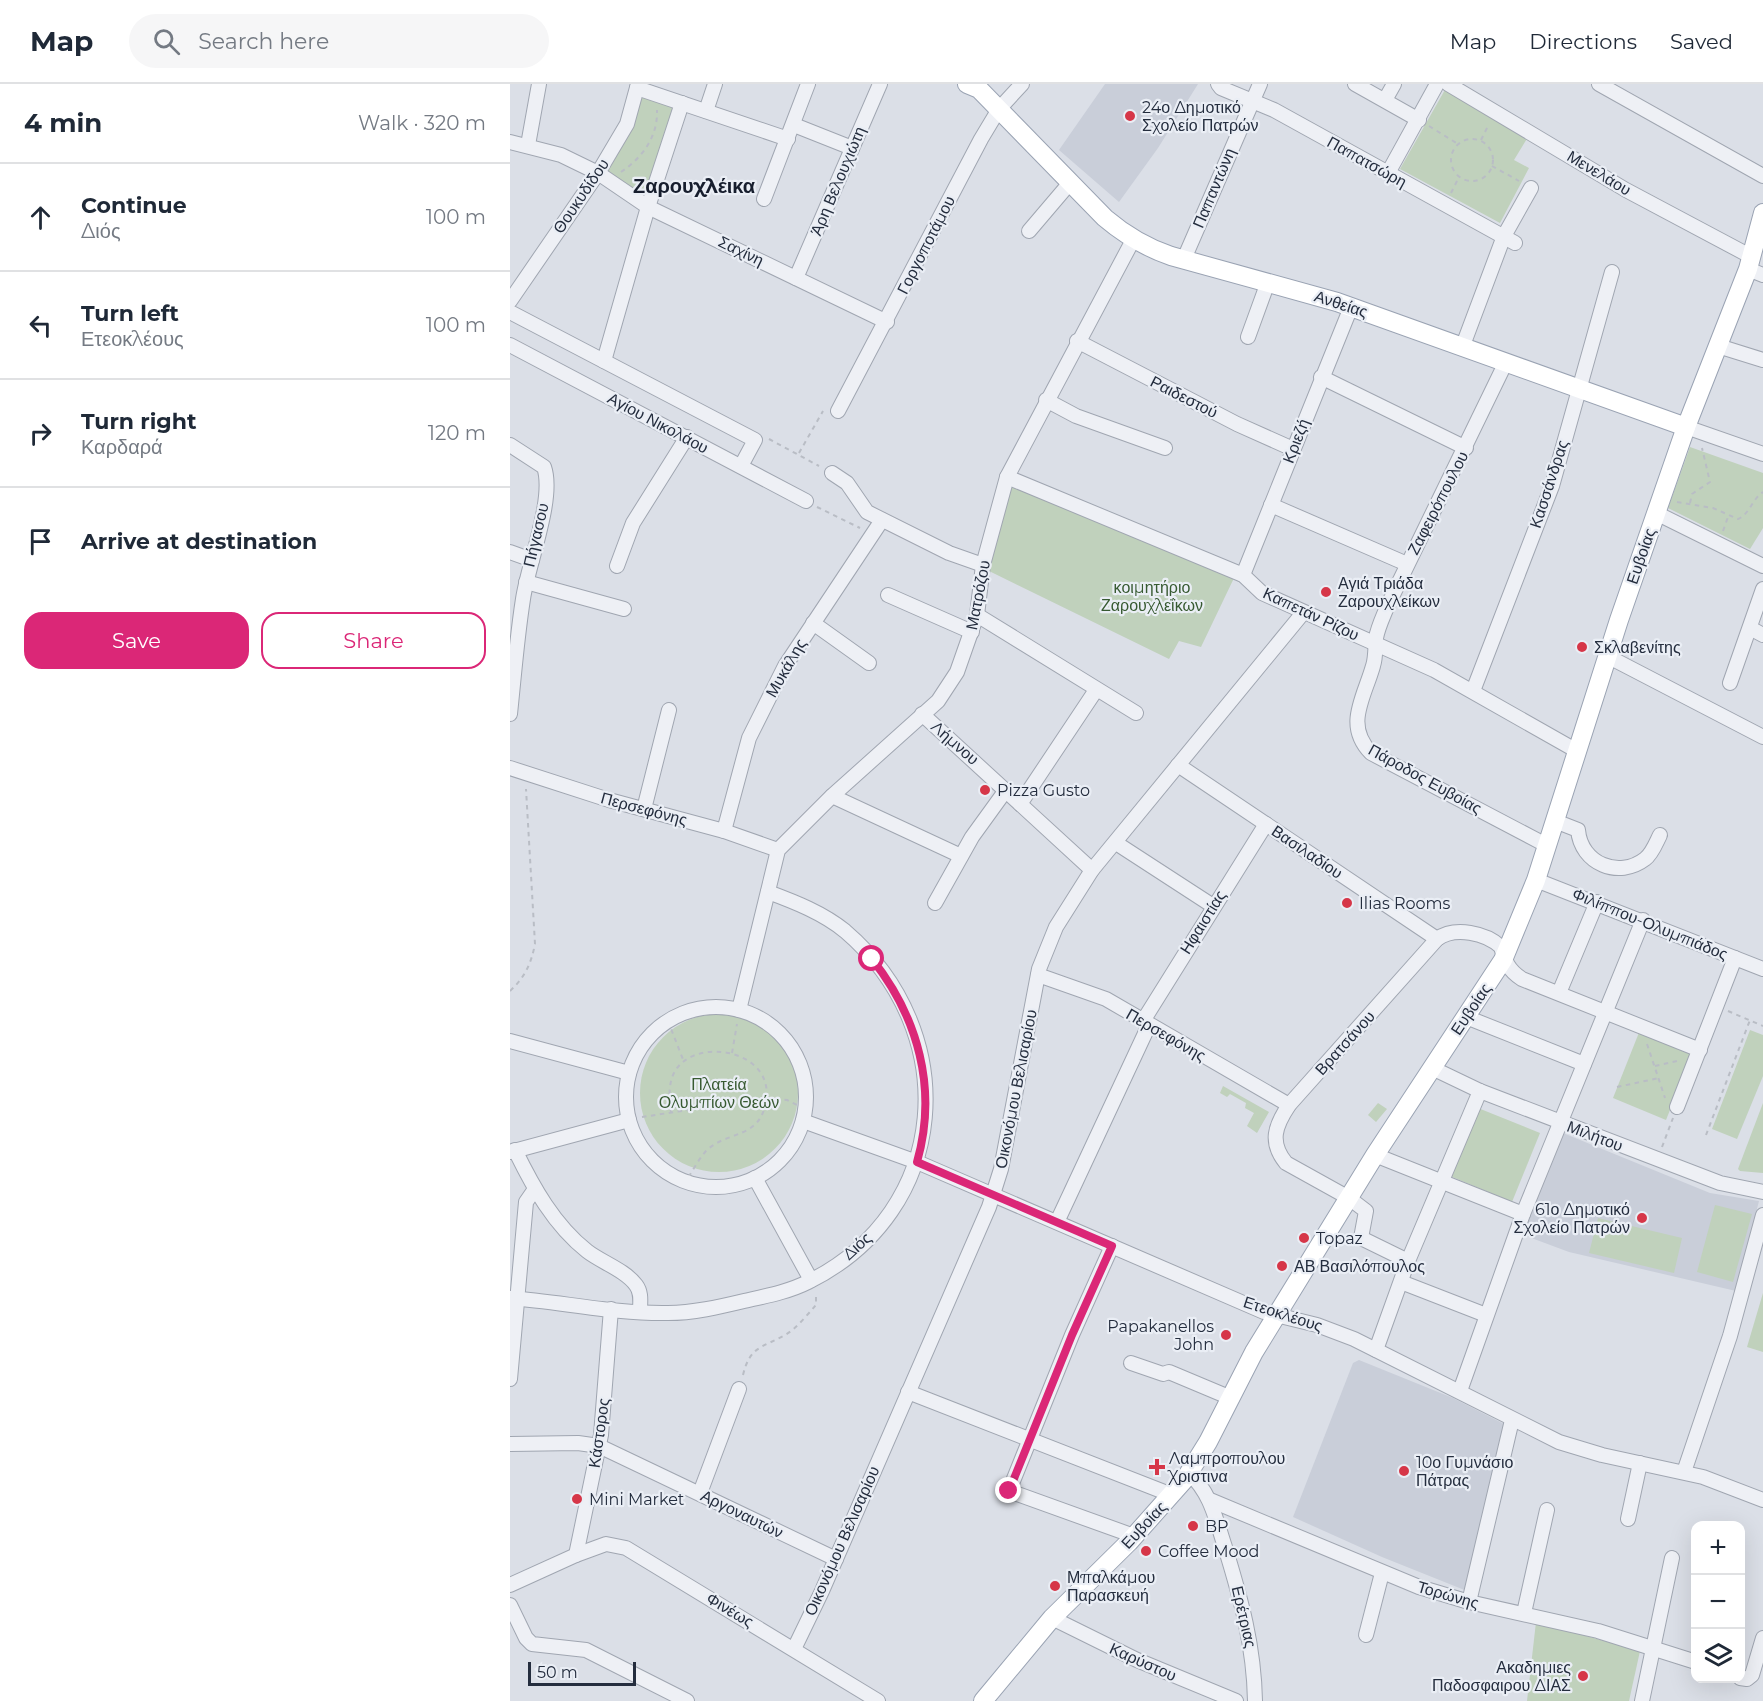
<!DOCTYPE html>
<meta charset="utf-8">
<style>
body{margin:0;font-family:Montserrat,sans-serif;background:#f6f6f7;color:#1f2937}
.controls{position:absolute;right:18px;bottom:18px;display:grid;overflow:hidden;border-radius:12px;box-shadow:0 6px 24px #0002}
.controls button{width:54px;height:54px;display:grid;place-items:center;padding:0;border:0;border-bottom:2px solid #e0e1e3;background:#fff;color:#1f2937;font:30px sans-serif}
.scale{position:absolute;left:18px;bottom:15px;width:108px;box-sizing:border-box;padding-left:6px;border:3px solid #242d3e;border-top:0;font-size:16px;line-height:21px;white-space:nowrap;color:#242d3e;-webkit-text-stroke:4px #eaeef5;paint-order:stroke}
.stop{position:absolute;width:18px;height:18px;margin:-14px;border:4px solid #db2777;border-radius:50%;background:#fff}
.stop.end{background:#db2777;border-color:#fff;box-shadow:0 2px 6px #0008}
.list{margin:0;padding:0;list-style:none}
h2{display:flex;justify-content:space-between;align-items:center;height:78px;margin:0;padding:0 24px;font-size:26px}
h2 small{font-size:20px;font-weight:400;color:#747a83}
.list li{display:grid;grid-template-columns:39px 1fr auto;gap:18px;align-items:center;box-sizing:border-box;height:108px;padding:0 24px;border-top:2px solid #e0e1e3}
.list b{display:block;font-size:22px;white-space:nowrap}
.list p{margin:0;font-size:20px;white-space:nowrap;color:#747a83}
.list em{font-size:20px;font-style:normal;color:#747a83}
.actions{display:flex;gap:12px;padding:18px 24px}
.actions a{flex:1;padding:14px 0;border:2px solid #db2777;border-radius:18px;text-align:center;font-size:21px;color:#db2777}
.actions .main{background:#db2777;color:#fff}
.icon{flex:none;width:33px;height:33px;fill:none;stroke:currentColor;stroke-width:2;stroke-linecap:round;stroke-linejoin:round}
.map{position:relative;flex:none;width:1253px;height:1617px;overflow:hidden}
header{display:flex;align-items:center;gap:36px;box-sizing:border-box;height:84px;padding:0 30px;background:#fff;border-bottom:2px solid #e0e1e3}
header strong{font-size:28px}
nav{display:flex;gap:33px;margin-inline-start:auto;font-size:21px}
.search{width:420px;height:54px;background:#f6f6f7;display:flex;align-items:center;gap:15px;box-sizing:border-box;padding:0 21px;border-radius:33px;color:#747a83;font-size:22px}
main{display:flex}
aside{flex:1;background:#fff}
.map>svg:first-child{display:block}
.built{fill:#c9ced9}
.green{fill:#c0d1bc}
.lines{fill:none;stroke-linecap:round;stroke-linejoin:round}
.minor-casing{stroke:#a0a6b1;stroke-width:16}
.major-casing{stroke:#9aa3b3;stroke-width:20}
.path{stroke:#b9bdc5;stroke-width:2;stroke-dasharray:4.5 4.5;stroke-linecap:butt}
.minor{stroke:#eef0f5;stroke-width:14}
.major{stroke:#fff;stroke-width:18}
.route{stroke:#db2777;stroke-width:8}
.poi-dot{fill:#d63648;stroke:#eaeef5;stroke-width:2}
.labels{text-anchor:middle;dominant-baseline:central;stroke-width:4.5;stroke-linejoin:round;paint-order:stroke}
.poi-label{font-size:16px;fill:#242d3e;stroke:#eaeef5;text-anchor:start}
.street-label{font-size:16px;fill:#242d3e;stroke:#eaeef5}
.park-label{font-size:16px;fill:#375a31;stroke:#eaeef5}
.quarter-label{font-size:20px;font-weight:bold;fill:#171e2e;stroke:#eaeef5}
</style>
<header>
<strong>Map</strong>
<div class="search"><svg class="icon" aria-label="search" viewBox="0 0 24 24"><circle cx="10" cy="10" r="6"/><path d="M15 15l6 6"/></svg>Search here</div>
<nav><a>Map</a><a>Directions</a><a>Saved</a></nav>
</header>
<main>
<aside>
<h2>4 min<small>Walk · 320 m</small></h2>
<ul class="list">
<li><svg class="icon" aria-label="ahead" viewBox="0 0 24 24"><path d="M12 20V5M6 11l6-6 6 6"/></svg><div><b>Continue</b><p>Διός</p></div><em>100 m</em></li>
<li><svg class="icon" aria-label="left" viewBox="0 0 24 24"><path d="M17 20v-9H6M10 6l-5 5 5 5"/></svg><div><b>Turn left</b><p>Ετεοκλέους</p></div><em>100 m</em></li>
<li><svg class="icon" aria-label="right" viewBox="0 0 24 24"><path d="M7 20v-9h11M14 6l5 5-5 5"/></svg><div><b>Turn right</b><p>Καρδαρά</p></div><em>120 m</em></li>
<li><svg class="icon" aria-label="arrive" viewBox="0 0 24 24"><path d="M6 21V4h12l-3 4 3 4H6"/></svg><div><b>Arrive at destination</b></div></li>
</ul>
<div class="actions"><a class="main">Save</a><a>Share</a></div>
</aside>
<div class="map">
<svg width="1253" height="1617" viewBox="0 0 1253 1617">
<rect width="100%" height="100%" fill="#dbdfe7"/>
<!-- built -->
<g class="built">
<path d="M595,0H688L648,64L609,118L549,66Z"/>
<path d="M1053,1049L1200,1109L1249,1117L1226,1207L1059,1168L1013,1151Z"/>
<path d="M849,1276L943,1314L998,1342L957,1507L872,1473L783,1433L843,1279Z"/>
</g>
<!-- green -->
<g class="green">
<path d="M127,4L172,19L138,123L88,89Z"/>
<path d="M936,4L1018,53L1004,76L1019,84L990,139L890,85Z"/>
<path d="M1180,363L1253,389V444L1240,465L1158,424Z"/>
<path d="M506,402L724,494L691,563L669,557L659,575L477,486L500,404Z"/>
<circle cx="209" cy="1009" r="79"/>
<path d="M1132,941L1185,963L1156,1036L1103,1014Z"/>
<path d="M1240,946L1253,951V992L1227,1055L1202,1045Z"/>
<path d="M713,1002L759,1028L747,1049L737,1042L744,1029L735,1024L736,1019L720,1010L717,1013L710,1009Z"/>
<path d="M868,1019L877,1025L866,1038L858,1031Z"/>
<path d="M1253,1019V1089L1230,1087L1228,1085Z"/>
<path d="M968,1024L1030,1049L1002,1118L940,1092Z"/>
<path d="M1205,1121L1242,1130L1223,1198L1187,1188Z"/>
<path d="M1088,1134L1172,1154L1164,1189L1079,1169Z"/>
<path d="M1253,1209V1268L1237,1263Z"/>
<path d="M1026,1538L1130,1567L1119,1617H1017Z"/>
</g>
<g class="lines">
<defs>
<g id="minor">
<path d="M708,0L711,4L764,26L1005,159"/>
<path d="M845,0L909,36"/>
<path d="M938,0L1116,106L1242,173"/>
<path d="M1089,0L1253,92"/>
<path d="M127,4L278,55"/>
<path d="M875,16L884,0"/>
<path d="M196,27L205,0"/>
<path d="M284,41L342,64"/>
<path d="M0,58L51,71L88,89L138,123L377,238"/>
<path d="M18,61L29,0"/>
<path d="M878,89L927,0"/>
<path d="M254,115L298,0"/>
<path d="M519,147L559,100"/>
<path d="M674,175L750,0"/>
<path d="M1238,185L1253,191"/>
<path d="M286,194L370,0"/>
<path d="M0,217L88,89L117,40L128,0"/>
<path d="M0,228L245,356L231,382"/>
<path d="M738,253L758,198"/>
<path d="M567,257L727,340L783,365"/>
<path d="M0,261L296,417"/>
<path d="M1208,262L1253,276"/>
<path d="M952,264L994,152L1021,104"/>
<path d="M94,277L138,123L172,19"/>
<path d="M995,280L877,523C873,533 868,543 866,554C865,563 866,573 863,582C854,614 834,641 861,669L1038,762"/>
<path d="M811,293L956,364"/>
<path d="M536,316L566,332L655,364"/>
<path d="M328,327L471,55L489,25L512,0"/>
<path d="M1176,343L1253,370"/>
<path d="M0,361L34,383C45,414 18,480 13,515C7,553 4,592 0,630"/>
<path d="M322,389L337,399L357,428L439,469L473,481"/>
<path d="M497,393L733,491L752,509L924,586L1067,667"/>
<path d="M761,421L897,480"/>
<path d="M1146,429L1253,482"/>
<path d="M0,468L22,476"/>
<path d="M107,482L123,439L177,353"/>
<path d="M733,491L841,223"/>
<path d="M16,498L114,525"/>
<path d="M378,511L462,548"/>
<path d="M467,531L626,629"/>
<path d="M303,539L359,579"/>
<path d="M1240,544L1253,551"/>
<path d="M1097,572L1253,653"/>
<path d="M1220,599L1253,505"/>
<path d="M963,607L1042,402L1102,188"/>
<path d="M412,630L582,786"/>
<path d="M668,681L927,855"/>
<path d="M0,684L99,716L214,747L268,766"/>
<path d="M322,712L451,772"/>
<path d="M510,720L586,606"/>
<path d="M134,725L159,626"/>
<path d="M1045,737L1068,746C1071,780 1109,795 1135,775C1142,770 1146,759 1150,751"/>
<path d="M214,747L239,654L275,582L372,436"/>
<path d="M606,759L703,822"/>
<path d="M1026,796L1253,885"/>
<path d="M425,819L462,753L496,706"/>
<path d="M528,891L596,915L779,1021"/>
<path d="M1049,909L1087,818"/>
<circle cx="206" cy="1013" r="90"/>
<path d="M229,926L268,766L322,712L428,617L447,588L467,531L473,481L497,393L623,156"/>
<path d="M956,933L1074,980"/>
<path d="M633,937L756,740"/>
<path d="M0,957L119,989"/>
<path d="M922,984L970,1007L1210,1099L1253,1108"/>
<path d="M1167,1023L1225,874"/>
<path d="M293,1037L407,1078L754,1228L807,1241L844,1255L1049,1358L1092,1371L1193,1393L1253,1416"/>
<path d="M5,1066C23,1103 44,1141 77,1167C91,1178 115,1186 126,1201C132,1209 130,1218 130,1227"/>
<path d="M0,1068L119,1036"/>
<path d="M865,1071L1013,1130"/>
<path d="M245,1094L301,1196"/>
<path d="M547,1138L639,941"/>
<path d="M602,1162L562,1251L499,1407L624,1452"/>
<path d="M898,1177L970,1007"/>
<path d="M891,1198L976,1231"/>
<path d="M0,1214C52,1218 105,1230 158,1229C183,1229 209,1223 234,1217C256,1212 278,1208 298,1198C442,1127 453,948 335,847C313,829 285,818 258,808"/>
<path d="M866,1266L898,1177L851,1154L856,1127L839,1114L776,1079C759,1058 765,1042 779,1021L927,855C945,842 976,849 991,863C995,877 998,886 1012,895L1190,966"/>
<path d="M621,1279L653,1290L659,1288L721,1314"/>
<path d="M0,1295L16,1118L25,1105"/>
<path d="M950,1307L1013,1130L1133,836"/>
<path d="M398,1308L662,1411"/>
<path d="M0,1360L68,1359L89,1362L326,1475"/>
<path d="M1174,1388L1220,1252L1253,1131"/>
<path d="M679,1389C701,1409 706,1436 715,1463C731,1515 744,1562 745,1617"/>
<path d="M190,1409L229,1305"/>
<path d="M700,1416L909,1503L959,1518L1088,1547L1186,1578"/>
<path d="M1118,1435L1130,1379"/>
<path d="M66,1471L96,1460L116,1464L368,1617"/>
<path d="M0,1501L66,1471L91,1351L101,1225"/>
<path d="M959,1518L1002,1336"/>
<path d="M0,1521L16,1554L22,1560L76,1566L177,1617"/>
<path d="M1014,1529L1037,1426"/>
<path d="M542,1534L627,1576L726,1617"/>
<path d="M856,1551L872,1489"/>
<path d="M284,1565L312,1507L479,1123L491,1085L529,885L546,843L582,786L793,529"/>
<path d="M1230,1594L1237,1595L1242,1591L1253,1554"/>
<path d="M1132,1617L1162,1474"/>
</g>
<g id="major">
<path d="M457,0L469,5L595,134C615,151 635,163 661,172L827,218L1176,343"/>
<path d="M473,1617L542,1534L619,1458L675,1395L698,1358L744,1268L865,1071L993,876L1026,796L1109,536L1176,343L1238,185L1253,129"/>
</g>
</defs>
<!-- minor casing -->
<use href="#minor" class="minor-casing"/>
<!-- major casing -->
<use href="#major" class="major-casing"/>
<!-- path -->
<g class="path">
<path d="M919,42L948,60"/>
<circle cx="962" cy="76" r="21"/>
<path d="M971,56L979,40"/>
<path d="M982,82L1009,97"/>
<path d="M111,88C132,74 148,53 147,26"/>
<path d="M941,109L949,93"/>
<path d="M259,355L309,382"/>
<path d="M289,369L313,327"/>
<path d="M1167,418L1203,424L1228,435C1240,430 1242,415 1253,408"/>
<path d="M1180,419L1182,410L1200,398L1192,364"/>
<path d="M307,423L350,444"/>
<path d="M1213,447L1218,433"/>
<path d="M0,907C15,893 21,880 25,860L16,705"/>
<path d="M1218,927L1253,942"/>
<path d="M158,937L174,978"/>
<path d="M1137,960L1155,1014"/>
<path d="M222,969L227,940"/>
<path d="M1145,982L1171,976"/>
<path d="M1107,1003L1149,994"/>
<path d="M161,1028C159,1015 158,999 165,987C186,952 265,966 256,1017C250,1056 217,1046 196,1067C188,1076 182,1088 176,1097"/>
<path d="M132,1033L257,1014L277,1016L291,1023"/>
<path d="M1196,1051L1240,936"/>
<path d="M1152,1063L1163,1034"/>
<path d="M233,1291C240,1262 252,1264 275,1251C286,1245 297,1231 306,1221V1209"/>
</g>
<!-- minor -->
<use href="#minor" class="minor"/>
<!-- major -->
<use href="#major" class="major"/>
</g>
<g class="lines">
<!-- route -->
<path class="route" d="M362,875C408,933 428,1005 407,1078L602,1162L562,1251L499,1407"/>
</g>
<!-- markers -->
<g class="poi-dot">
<circle cx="620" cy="32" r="6"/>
<circle cx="816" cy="508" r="6"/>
<circle cx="1072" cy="563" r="6"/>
<circle cx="475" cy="706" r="6"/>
<circle cx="837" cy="819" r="6"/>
<circle cx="1132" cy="1134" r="6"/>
<circle cx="794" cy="1154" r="6"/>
<circle cx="772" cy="1182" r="6"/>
<circle cx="716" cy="1251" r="6"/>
<path d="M644 1374h6v6h6v6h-6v6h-6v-6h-6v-6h6z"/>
<circle cx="894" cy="1387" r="6"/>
<circle cx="67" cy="1415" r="6"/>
<circle cx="683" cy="1442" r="6"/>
<circle cx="636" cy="1467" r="6"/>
<circle cx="545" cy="1502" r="6"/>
<circle cx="1073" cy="1592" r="6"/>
</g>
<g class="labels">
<!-- poi labels -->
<g class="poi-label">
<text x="632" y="23">24ο Δημοτικό<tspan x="632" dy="18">Σχολείο Πατρών</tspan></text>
<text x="828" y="499">Αγιά Τριάδα<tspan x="828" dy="18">Ζαρουχλείκων</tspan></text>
<text x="1084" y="563">Σκλαβενίτης</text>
<text x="487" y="706">Pizza Gusto</text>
<text x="849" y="819">Ilias Rooms</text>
<text x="1120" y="1125" text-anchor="end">61ο Δημοτικό<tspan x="1120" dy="18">Σχολείο Πατρών</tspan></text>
<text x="806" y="1154">Topaz</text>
<text x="784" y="1182">ΑΒ Βασιλόπουλος</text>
<text x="704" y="1242" text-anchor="end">Papakanellos<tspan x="704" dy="18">John</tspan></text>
<text x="659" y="1374">Λαμπροπουλου<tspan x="659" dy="18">Χριστινα</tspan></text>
<text x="906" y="1378">10ο Γυμνάσιο<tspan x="906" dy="18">Πάτρας</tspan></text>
<text x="79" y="1415">Mini Market</text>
<text x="695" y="1442">BP</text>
<text x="648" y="1467">Coffee Mood</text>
<text x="557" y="1493">Μπαλκάμου<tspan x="557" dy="18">Παρασκευή</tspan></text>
<text x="1061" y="1583" text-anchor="end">Ακαδημιες<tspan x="1061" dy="18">Παδοσφαιρου ΔΙΑΣ</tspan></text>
</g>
<!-- street labels -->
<g class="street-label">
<text transform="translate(857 78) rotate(29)">Παπατσώρη</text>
<text transform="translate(1089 89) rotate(31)">Μενελάου</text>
<text transform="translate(328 97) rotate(-67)">Άρη Βελουχιώτη</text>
<text transform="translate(704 104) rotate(-67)">Παπαντώνη</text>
<text transform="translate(71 112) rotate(-56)">Θουκυδίδου</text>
<text transform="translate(416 161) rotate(-63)">Γοργοποτάμου</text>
<text transform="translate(231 167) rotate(26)">Σαχίνη</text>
<text transform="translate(831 220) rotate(18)">Ανθείας</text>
<text transform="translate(674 313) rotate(27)">Ραιδεστού</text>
<text transform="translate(148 339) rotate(28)">Αγίου Νικολάου</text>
<text transform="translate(786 357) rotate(-69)">Κριεζή</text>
<text transform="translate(1039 400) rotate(-72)">Κασσάνδρας</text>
<text transform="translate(928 419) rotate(-63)">Ζαφειρόπουλου</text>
<text transform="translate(26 451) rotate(-77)">Πήγασου</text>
<text transform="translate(1131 472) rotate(-71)">Ευβοίας</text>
<text transform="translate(468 511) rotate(-79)">Ματρόζου</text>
<text transform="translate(801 530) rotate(25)">Καπετάν Ρίζου</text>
<text transform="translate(276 584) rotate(-60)">Μυκάλης</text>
<text transform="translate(445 659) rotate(41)">Λήμνου</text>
<text transform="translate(915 695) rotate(29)">Πάροδος Ευβοίας</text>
<text transform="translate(134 725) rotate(15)">Περσεφόνης</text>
<text transform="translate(797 768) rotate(34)">Βασιλαδίου</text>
<text transform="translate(693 838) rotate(-58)">Ηφαιστίας</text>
<text transform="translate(1140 840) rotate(22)">Φιλίππου-Ολυμπιάδος</text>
<text transform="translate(961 925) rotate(-56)">Ευβοίας</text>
<text transform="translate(656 951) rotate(30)">Περσεφόνης</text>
<text transform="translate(835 959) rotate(-48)">Βρατσάνου</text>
<text transform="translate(506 1005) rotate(-79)">Οικονόμου Βελισαρίου</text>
<text transform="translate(1085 1052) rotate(21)">Μιλήτου</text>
<text transform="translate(347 1162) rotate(-42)">Διός</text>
<text transform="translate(773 1230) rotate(18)">Ετεοκλέους</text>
<text transform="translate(89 1349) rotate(-82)">Κάστορος</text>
<text transform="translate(232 1430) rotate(26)">Αργοναυτών</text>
<text transform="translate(634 1441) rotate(-47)">Ευβοίας</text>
<text transform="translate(332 1457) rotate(-66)">Οικονόμου Βελισαρίου</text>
<text transform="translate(938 1511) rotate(16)">Τορώνης</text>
<text transform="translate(220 1526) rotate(31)">Φινέως</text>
<text transform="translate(734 1533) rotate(77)">Ερέτριας</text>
<text transform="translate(633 1578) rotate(24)">Καρύστου</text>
</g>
<!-- park labels -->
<g class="park-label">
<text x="642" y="503">κοιμητήριο<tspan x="642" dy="18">Ζαρουχλεΐκων</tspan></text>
<text x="209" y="1000">Πλατεία<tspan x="209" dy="18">Ολυμπίων Θεών</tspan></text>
</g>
<!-- quarter labels -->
<g class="quarter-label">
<text x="184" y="102">Ζαρουχλέικα</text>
</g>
</g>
</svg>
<div class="controls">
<button>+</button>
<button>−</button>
<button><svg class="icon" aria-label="layers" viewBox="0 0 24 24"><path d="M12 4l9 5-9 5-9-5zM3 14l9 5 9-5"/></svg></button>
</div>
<div class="scale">50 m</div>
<div class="stop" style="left:362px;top:875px"></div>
<div class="stop end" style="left:499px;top:1407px"></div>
</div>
</main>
